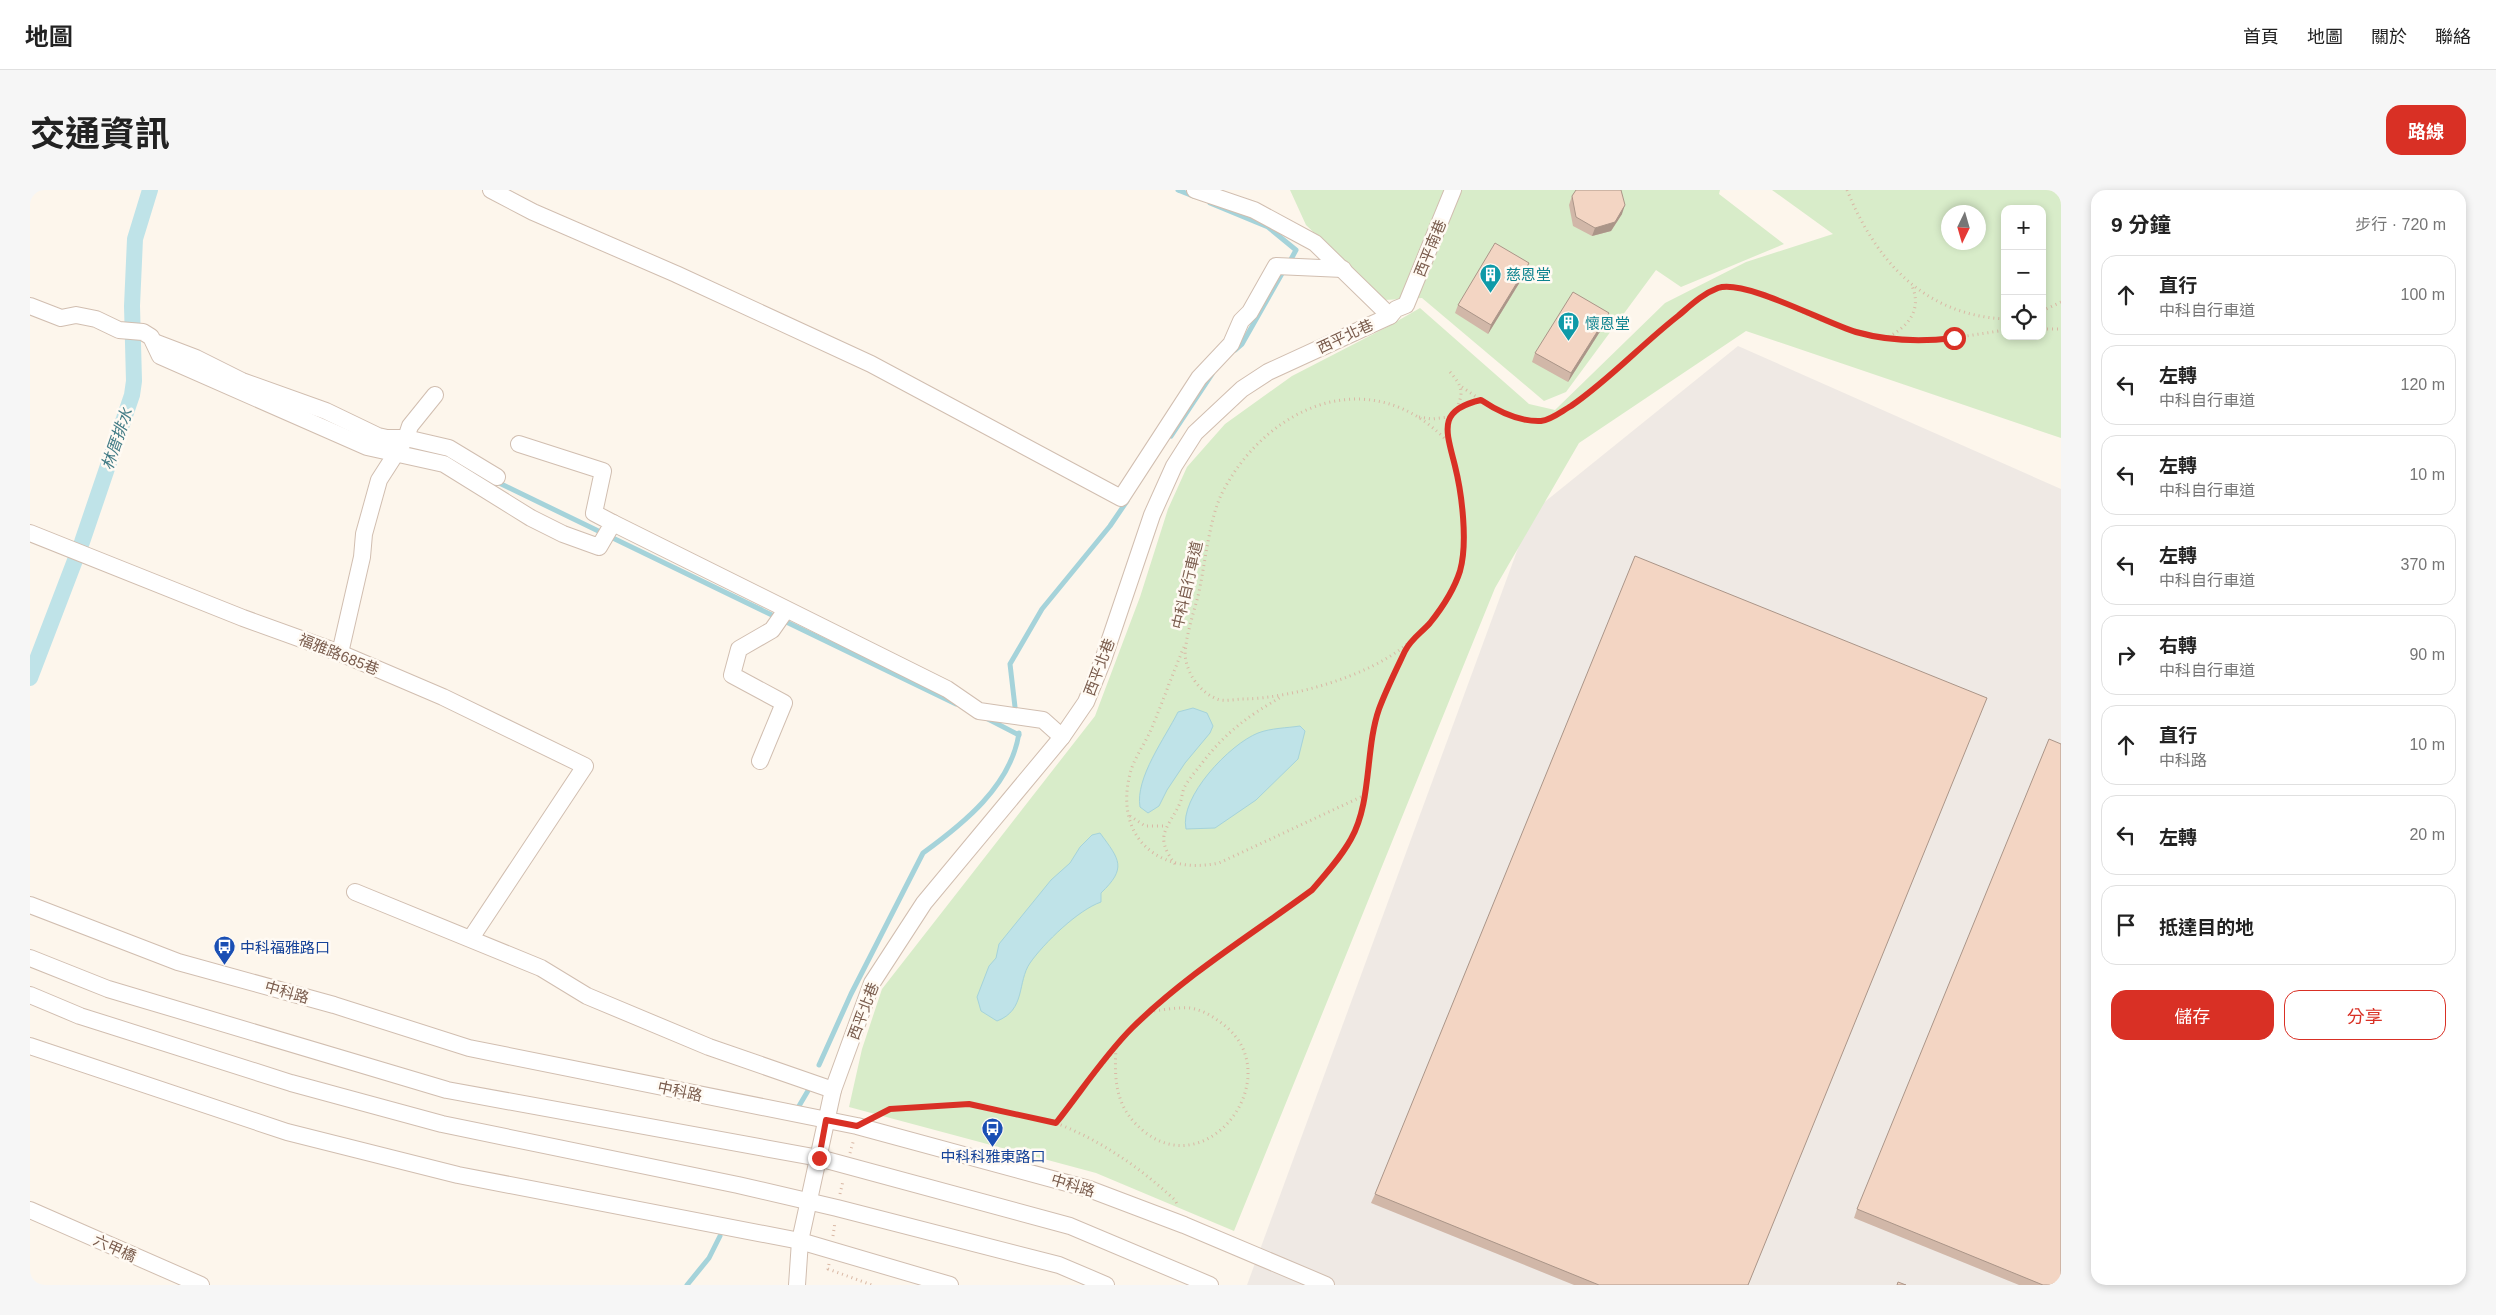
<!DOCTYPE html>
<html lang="zh-TW">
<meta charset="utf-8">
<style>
body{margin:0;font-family:Helvetica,"Noto Sans TC",sans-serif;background:#f6f6f6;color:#222}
.controls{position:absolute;right:15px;top:15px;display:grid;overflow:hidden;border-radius:10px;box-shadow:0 2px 8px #0003}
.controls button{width:45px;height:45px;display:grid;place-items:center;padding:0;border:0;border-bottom:1px solid #e0e0e0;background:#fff;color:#222;font:25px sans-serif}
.compass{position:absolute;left:1911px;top:15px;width:45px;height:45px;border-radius:50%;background:#fff;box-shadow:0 2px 8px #0003;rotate:185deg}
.stop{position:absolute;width:15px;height:15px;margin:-11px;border:4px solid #d93025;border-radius:50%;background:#fff}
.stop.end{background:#d93025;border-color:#fff;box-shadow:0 1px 5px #0008}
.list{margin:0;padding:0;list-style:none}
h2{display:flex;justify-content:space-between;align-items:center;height:65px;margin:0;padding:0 20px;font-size:21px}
h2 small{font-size:16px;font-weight:400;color:#767676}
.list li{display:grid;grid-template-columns:32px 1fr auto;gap:15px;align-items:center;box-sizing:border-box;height:80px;margin:0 10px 10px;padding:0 10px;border:1px solid #e0e0e0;border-radius:15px}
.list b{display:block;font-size:19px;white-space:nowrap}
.list p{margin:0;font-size:16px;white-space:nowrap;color:#767676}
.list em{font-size:16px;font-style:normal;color:#767676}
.actions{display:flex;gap:10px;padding:15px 20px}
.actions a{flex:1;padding:11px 0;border:1px solid #d93025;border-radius:15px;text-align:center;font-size:18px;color:#d93025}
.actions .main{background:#d93025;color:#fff}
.icon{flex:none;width:28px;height:28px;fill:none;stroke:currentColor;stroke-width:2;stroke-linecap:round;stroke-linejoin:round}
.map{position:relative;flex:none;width:2031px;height:1095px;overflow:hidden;border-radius:15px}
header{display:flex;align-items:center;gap:30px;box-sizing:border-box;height:70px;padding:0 25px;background:#fff;border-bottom:1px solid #e0e0e0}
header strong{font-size:24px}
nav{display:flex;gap:28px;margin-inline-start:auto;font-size:18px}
.intro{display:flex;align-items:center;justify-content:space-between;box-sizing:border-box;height:120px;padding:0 30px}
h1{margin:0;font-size:35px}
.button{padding:12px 22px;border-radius:15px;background:#d93025;color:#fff;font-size:18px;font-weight:700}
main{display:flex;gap:30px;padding:0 30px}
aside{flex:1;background:#fff;border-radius:15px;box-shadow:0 2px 8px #0003}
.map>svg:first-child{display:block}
.industrial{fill:#efe9e4}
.green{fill:#d8ecc9;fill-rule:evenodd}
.water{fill:#bfe3e8;stroke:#a5d3da}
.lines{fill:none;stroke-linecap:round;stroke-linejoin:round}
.stream{stroke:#a5d3da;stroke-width:5}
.canal{stroke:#bfe3e8;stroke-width:16}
.minor-casing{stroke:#d1beb0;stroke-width:18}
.path{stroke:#d9b8a5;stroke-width:3;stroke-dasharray:1 4;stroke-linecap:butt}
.minor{stroke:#fff;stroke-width:16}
.wall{fill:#d1b7a8}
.shaded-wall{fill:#aa9588}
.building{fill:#f3d5c3;stroke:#aa9588}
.route{stroke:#d93025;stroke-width:6}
.labels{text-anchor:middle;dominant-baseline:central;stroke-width:5;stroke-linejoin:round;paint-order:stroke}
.street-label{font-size:15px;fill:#7a5c4d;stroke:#fffaf3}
.culture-label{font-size:15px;fill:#0d838f;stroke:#fffaf3;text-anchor:start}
.transit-label{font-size:15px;fill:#164399;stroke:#fffaf3;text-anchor:start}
.water-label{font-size:16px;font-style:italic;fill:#437c86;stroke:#fffaf3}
</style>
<header>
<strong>地圖</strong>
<nav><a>首頁</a><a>地圖</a><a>關於</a><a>聯絡</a></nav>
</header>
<div class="intro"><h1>交通資訊</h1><a class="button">路線</a></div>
<main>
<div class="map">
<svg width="2031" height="1095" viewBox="0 0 2031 1095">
<rect width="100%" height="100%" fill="#fdf6ec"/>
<!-- industrial -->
<path class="industrial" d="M1708,156L2031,299V1095H1217L1501,323Z"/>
<!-- green -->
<g class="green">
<path d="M1260,0H1690L1689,4L1754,54L1651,97L1626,80L1536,202L1514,211L1392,108L1354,110L1276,35Z"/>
<path d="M1742,0H2031V248L1716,141L1549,253L1465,398L1204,1041L1066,983L819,917L832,859L852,799L1065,526L1110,407L1138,319L1157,277L1195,234L1262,186L1357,137L1390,118L1499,214L1525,220L1635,113L1716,72L1803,44ZM1975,19H2012V146H1975ZM1918,22H1948V52H1918Z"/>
</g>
<!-- water -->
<g class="water">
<path d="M1163,518L1177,523L1183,536L1180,543L1155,573L1137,600L1129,616L1118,623L1110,617C1105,588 1135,548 1148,522Z"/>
<path d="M1270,536L1275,541L1268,569L1226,610L1185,638L1156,639C1149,607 1200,554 1228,543C1241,538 1257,538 1270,536Z"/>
<path d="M1070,643C1090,670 1097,678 1071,703V712C1048,720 1014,753 1000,773C987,792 996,820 967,831L951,821L947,807L959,776L966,768L969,754L1021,690L1040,673L1050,657L1062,645Z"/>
</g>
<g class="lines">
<!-- stream -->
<g class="stream">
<path d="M1148,0L1163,6"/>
<path d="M1180,13L1238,37L1266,60L1259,73"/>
<path d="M1205,160L1212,154L1254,80"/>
<path d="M1141,246L1182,184"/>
<path d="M465,291L926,514"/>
<path d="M985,517L980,474L1012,419L1080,336L1097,311"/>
<path d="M956,528L989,545"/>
<path d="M789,875L821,804L893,663C933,634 981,596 989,543"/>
<path d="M769,916L779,899"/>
<path d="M657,1095L679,1068L690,1046"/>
</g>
<!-- canal -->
<path class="canal" d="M0,488L52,352L102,205L104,191L102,116L105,49L120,0"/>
<defs>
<g id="minor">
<path d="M461,0L503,22L646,84L841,174L1091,308L1169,188L1201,154L1211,131L1220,122L1246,76L1313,79"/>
<path d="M1165,0L1224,20L1285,53L1360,126"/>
<path d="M0,116L31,128L46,125L66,129L89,140L113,142L121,147L130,166L337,257L414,274L501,328L533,344L569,357L583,333L564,323L573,281L489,254"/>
<path d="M124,152L166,168L212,191L296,221L348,246L357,248H376L419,258L467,287"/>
<path d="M583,333L917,499L949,521L1013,530L1032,547"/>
<path d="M0,343L213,428L310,463L413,507L555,576L441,748"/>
<path d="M310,463L332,367L334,344L349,290L376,248L380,236L405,205"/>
<path d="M730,571L754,513L702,485L709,459L742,440L756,420"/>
<path d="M325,702L511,778L557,806L679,857L803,900"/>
<path d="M0,715L148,772L304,815L439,858L827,936L1059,999L1154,1035L1296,1095"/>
<path d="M0,768L78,799L417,900L789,968L1040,1036L1180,1095"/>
<path d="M0,805L50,826L261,893L412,934L708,995L807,1018L1029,1075L1076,1095"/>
<path d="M0,856L257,942L428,985L770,1051L920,1095"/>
<path d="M0,1020L171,1095"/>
<path d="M767,1095L770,1051L803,900L842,793L894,713L1032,547L1056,512L1073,470L1122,325L1144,276L1165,243L1212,199L1238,182L1360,126L1366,119L1376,115L1423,0"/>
</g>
</defs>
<!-- minor casing -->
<use href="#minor" class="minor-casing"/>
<!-- path -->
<g class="path">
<path d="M1817,0C1846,71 1894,125 1975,129"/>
<path d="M2012,121L2031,112"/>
<path d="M2012,139H2031"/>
<path d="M1854,149C1876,139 1893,121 1882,96"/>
<path d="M1420,182C1432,196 1434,201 1427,218"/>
<path d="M1432,197L1451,210"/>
<path d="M1389,227L1402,229L1419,227"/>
<path d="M1377,454C1340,486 1262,508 1214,509C1205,509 1195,512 1187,509C1168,501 1157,483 1155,465C1156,445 1163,425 1168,406C1175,376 1179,329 1192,303C1238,214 1342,171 1418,252"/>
<path d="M1154,457C1142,485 1132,514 1120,542C1114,555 1103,570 1100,584C1084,646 1128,686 1189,673L1333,606"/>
<path d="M1100,626L1115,636H1136"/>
<path d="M1145,674C1123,645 1138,639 1150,613C1152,608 1152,603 1154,598C1158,590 1166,581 1172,573C1197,541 1218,526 1253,506"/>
<path d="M1086,858C1084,893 1086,920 1116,943C1181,992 1258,885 1194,835C1184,827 1173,820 1160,818C1147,817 1134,820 1122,821"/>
<path d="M847,926L860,919L939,914L1026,933L1100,840L1120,821L1159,787L1282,699C1300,680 1320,656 1328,631C1340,595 1336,555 1349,519C1356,500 1366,480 1375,461C1381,449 1391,443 1400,433C1412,418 1424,400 1430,381C1438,353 1432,304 1425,276C1416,240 1407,220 1451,210C1469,222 1489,233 1511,231C1521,230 1533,221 1541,216C1580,190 1612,154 1648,125C1660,116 1671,105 1685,99C1711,89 1752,113 1775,123C1791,130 1808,137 1825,142C1874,157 1925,148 1975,140"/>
<path d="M1026,933C1072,951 1109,977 1145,1010L1148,1016"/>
<path d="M820,963L824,949"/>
<path d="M810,1004L813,991"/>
<path d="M803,1046L805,1032"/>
<path d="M799,1074L798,1079L842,1095"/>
</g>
<!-- minor -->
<use href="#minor" class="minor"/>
</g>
<!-- wall -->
<g class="wall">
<path d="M1542,6L1592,24L1581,41L1562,46L1543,36L1539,15Z"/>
<path d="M1499,73L1496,82L1458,144L1425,123L1428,115Z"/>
<path d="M1579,123L1576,132L1538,192L1502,172L1505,163Z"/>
<path d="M1345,1004L1718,1095H1544L1341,1013Z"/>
<path d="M1827,1019L2031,1095H1989L1824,1028Z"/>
</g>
<!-- shaded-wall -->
<g class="shaded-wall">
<path d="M1595,15L1592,24L1581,41L1562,46L1565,38Z"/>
<path d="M1499,73L1496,82L1458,144L1461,135Z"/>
<path d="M1579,123L1576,132L1538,192L1541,183Z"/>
</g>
<!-- building -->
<g class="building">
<path d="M1546,0H1591L1595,15L1585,32L1565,38L1546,27L1542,6Z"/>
<path d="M1465,53L1499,73L1461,135L1428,115Z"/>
<path d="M1543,102L1579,123L1541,183L1505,163Z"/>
<path d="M1605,366L1957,508L1718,1095H1569L1345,1004Z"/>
<path d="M2019,549L2031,554V1095H2013L1827,1019Z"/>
<path d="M1868,1092L1876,1095H1867Z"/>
</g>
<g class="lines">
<!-- route -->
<path class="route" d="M789,968L796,930L827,936L860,919L939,914L1026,933C1050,903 1074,866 1102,838C1157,784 1221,745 1282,700C1296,684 1311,667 1321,649C1342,612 1335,559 1349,519C1356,500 1366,480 1375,461C1381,449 1391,443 1400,433C1412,418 1424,400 1430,381C1438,353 1432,304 1425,276C1416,240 1407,220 1451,210C1469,222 1489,232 1511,231C1521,230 1532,221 1541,216C1579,190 1611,155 1648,126C1660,116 1672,104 1688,98C1715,89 1795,133 1826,142C1858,151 1891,152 1924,148"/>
</g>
<!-- icons -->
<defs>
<symbol id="building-pin" viewBox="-11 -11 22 30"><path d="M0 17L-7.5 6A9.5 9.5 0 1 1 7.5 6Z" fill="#0f9aa8" stroke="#fffaf3"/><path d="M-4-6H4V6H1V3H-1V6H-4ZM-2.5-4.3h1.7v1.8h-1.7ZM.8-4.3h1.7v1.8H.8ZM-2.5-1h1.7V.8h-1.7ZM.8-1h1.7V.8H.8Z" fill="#fff"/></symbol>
<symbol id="bus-pin" viewBox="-11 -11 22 30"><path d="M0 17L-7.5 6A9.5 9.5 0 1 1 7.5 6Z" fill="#1a4fb4" stroke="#fffaf3"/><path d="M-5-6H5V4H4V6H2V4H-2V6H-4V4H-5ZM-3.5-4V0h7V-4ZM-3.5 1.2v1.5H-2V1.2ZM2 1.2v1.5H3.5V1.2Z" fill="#fff"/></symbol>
</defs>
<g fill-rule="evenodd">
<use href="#building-pin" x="1448" y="72" width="25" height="34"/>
<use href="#building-pin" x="1526" y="120" width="25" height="34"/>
<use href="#bus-pin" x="182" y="744" width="25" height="34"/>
<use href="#bus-pin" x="950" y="926" width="25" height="34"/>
</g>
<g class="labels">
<!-- street labels -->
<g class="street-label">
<text transform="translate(1400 58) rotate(-68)">西平南巷</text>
<text transform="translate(1315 146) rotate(-25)">西平北巷</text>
<text transform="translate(1157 395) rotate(-77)">中科自行車道</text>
<text transform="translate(309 464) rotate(22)">福雅路685巷</text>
<text transform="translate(1069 477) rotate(-69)">西平北巷</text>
<text transform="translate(257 802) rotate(16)">中科路</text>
<text transform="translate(833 821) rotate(-69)">西平北巷</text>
<text transform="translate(650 901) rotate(12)">中科路</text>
<text transform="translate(1043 995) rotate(17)">中科路</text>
<text transform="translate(85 1058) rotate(24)">六甲橋</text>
</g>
<!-- culture labels -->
<g class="culture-label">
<text x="1476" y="84">慈恩堂</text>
<text x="1555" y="133">懷恩堂</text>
</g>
<!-- transit labels -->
<g class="transit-label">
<text x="210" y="757">中科福雅路口</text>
<text x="963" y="966" text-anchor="middle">中科科雅東路口</text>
</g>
<!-- water labels -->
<g class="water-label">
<text transform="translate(87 249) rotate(-71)">林厝排水</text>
</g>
</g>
</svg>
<div class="controls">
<button>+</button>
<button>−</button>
<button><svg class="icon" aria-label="locate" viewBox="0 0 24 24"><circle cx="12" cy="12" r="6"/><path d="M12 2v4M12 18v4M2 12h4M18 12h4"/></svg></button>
</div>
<svg class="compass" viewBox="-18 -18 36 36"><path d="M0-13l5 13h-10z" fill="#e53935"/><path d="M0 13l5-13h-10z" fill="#767676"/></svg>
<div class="stop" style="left:1924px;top:148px"></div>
<div class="stop end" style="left:789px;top:968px"></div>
</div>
<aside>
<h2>9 分鐘<small>步行 · 720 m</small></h2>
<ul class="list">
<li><svg class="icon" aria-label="ahead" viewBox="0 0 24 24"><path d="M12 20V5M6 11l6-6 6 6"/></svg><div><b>直行</b><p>中科自行車道</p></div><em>100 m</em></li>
<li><svg class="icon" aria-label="left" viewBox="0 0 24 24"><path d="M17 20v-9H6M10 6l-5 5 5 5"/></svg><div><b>左轉</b><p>中科自行車道</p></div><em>120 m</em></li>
<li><svg class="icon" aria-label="left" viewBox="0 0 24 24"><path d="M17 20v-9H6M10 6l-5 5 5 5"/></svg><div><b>左轉</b><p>中科自行車道</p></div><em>10 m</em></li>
<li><svg class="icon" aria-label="left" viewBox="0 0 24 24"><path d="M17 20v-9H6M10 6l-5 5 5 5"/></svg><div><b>左轉</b><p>中科自行車道</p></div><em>370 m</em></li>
<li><svg class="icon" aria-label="right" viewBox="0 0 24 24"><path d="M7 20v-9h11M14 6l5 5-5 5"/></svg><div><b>右轉</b><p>中科自行車道</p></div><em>90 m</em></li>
<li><svg class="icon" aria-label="ahead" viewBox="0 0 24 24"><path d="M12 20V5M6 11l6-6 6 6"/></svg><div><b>直行</b><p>中科路</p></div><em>10 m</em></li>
<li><svg class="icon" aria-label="left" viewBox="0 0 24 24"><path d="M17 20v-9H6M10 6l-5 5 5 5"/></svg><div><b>左轉</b></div><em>20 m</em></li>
<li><svg class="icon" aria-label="arrive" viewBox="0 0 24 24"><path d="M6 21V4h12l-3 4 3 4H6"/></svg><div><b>抵達目的地</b></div></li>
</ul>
<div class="actions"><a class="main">儲存</a><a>分享</a></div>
</aside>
</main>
